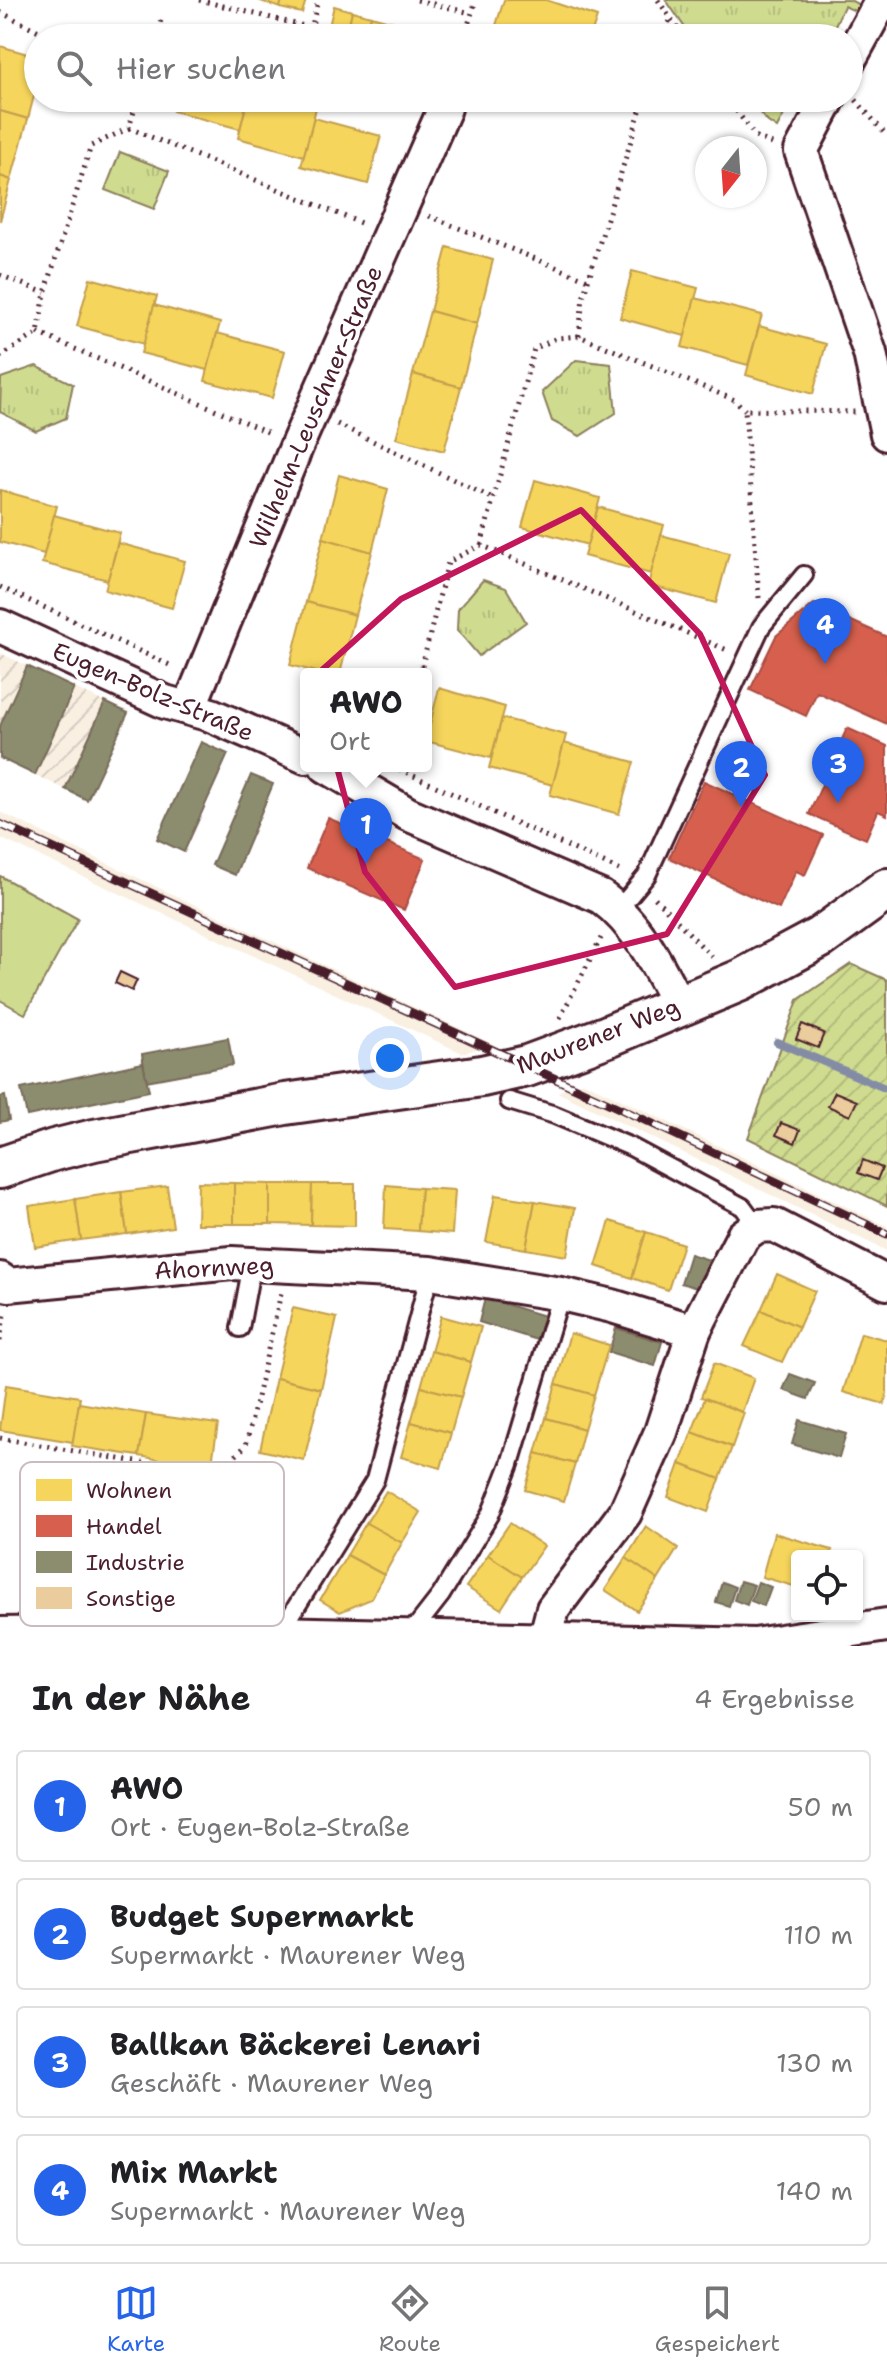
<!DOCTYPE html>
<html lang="de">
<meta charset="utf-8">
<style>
body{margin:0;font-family:"Shantell Sans",sans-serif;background:#f6f6f6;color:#202124}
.controls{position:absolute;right:24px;bottom:24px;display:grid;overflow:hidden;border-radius:8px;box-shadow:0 2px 6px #0004}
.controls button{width:72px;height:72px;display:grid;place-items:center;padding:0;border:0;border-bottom:2px solid #e0e0e0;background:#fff;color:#202124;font:40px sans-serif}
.compass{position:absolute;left:695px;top:136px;width:72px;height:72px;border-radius:50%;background:#fff;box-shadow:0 2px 6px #0004;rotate:197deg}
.you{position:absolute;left:390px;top:1058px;width:28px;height:28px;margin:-20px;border:6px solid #fff;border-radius:50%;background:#1a73e8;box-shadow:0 0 0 12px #1a73e833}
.badge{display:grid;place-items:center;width:52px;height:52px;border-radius:50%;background:#2563eb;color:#fff;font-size:26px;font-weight:700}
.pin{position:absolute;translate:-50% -66px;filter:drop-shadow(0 2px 4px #0008)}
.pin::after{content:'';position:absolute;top:42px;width:28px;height:24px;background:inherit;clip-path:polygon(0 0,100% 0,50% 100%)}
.popup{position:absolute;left:300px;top:668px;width:132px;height:104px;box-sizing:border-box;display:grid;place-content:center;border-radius:8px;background:#fff;filter:drop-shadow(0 2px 6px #0005);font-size:26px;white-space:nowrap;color:#757577}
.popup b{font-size:30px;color:#202124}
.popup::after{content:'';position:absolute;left:50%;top:100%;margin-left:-16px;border:16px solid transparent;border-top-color:#fff}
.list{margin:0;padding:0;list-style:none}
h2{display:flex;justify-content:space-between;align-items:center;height:104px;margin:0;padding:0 32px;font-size:34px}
h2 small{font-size:26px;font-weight:400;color:#757577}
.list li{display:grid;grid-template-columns:52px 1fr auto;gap:24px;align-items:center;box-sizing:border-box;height:112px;margin:0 16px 16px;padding:0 16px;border:2px solid #e0e0e0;border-radius:8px}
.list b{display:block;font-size:30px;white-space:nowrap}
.list p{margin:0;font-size:26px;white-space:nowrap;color:#757577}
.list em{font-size:26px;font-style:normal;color:#757577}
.icon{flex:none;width:44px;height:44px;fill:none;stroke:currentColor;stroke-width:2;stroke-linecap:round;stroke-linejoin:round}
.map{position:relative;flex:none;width:887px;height:1646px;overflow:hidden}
.search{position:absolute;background:#fff;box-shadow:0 2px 6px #0004;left:24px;right:24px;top:24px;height:88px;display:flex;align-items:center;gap:20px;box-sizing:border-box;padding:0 28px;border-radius:44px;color:#757577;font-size:30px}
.sheet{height:616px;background:#fff}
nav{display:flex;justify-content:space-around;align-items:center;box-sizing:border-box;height:112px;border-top:2px solid #e0e0e0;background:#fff;font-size:22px;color:#757577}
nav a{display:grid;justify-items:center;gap:4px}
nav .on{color:#2563eb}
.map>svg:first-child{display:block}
.built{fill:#f9f0e2}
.industrial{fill:url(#industrial-furrows)}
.grass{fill:url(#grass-tufts);stroke:#8c7e5d;stroke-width:2}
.garden{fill:url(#garden-furrows);stroke:#8c7e5d;stroke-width:2}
.pitch{fill:#cfdc8f;stroke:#8c7e5d;stroke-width:2}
.homes{fill:#f6d55c;stroke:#c29e4d;stroke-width:2}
.shops{fill:#d6604d;stroke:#ac4c43;stroke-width:2}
.industry{fill:#8c8c6e;stroke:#786b5a;stroke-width:2}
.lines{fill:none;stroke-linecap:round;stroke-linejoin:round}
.stream{stroke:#848ca5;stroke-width:8}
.building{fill:#eacc9d;stroke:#4a1f2b;stroke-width:2}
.service-casing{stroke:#4a1f2b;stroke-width:22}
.minor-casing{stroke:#4a1f2b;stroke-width:38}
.tertiary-casing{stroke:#4a1f2b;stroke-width:46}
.path{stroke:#4a1f2b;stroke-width:5;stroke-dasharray:2 6;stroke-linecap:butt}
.service{stroke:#fff;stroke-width:16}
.minor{stroke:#fff;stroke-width:32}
.tertiary{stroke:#fff;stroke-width:40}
.rail-casing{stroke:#4a1f2b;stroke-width:9}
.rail{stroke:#fff;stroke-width:6;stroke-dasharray:18;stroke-linecap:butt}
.marked{fill:none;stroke:#c2185b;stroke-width:6;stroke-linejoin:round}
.labels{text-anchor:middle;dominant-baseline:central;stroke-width:8;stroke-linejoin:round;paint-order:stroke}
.street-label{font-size:24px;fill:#4a1f2b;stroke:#fff}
.key{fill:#fff;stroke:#c9bcbf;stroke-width:2}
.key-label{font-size:22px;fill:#4a1f2b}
</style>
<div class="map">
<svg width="887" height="1646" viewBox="0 0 887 1646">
<defs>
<pattern id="industrial-furrows" width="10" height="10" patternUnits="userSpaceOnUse" patternTransform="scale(2)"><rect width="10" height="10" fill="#f9f0e2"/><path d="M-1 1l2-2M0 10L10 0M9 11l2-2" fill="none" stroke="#d7cdc2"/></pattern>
<pattern id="grass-tufts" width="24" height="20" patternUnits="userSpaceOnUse" patternTransform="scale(2)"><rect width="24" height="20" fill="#cfdc8f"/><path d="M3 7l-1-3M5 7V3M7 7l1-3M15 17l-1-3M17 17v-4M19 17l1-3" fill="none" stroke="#b3bc7c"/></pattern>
<pattern id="garden-furrows" width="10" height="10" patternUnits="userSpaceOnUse" patternTransform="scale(2)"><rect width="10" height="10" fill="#cfdc8f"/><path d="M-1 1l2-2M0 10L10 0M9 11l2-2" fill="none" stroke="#b3bc7c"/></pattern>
</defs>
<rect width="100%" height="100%" fill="#fff"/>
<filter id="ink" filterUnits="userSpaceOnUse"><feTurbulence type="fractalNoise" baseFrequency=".0125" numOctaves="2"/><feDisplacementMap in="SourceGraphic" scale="16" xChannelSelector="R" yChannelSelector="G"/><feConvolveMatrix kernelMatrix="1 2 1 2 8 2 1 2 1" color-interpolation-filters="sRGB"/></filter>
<g filter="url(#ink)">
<!-- built -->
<g class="built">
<path d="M0,812L172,894L495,1045L462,1053L0,838Z"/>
<path d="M584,1082L887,1226V1251L557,1092Z"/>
</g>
<!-- industrial -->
<path class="industrial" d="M0,653L128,713L87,800L0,758Z"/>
<!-- grass -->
<g class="grass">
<path d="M666,0H850L865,8L862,14L844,6L829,38H692Z"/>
<path d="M746,98H778L789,105L777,128L768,122Z"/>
<path d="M120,152L169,171L154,209L105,190Z"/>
<path d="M576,360L611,364L616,413L580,436L552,421L542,392Z"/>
<path d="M36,366L73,384L66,418L36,431L0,412L1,378Z"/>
<path d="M483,580L506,588L526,622L479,656L457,630L458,609Z"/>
</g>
<!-- garden -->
<path class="garden" d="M851,964L887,980V1206L748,1138L798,1000Z"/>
<!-- pitch -->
<path class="pitch" d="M0,876L78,919L25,1014L0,1000Z"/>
<!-- homes -->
<g class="homes">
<path d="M258,0H282L280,8Z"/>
<path d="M282,0H306L302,13L280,8Z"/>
<path d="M504,0H546L597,17L590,38H492Z"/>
<path d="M334,6L352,11L346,38H326Z"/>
<path d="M352,11L371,16L366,38H346Z"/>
<path d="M371,16L390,21L386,38H366Z"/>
<path d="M390,21L409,26L406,38H386Z"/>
<path d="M409,26L427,30L426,38H406Z"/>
<path d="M0,46L38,57V80L28,119L0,111Z"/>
<path d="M177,98H248L240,129L173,111Z"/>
<path d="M248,98H279L316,108L304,156L238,138Z"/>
<path d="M542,98H571L569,106Z"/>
<path d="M0,111L28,119L11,180L0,176Z"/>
<path d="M314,118L381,136L368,184L301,166Z"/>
<path d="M0,176L11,180L0,221Z"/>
<path d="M447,247L493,260L477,324L430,311Z"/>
<path d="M632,271L698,288L685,336L620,318Z"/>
<path d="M90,278L157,296L144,344L77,326Z"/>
<path d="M695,298L762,315L748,365L682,347Z"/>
<path d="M154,305L220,323L207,370L141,353Z"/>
<path d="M430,311L477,324L461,387L413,374Z"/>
<path d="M759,326L826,344L813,394L746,375Z"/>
<path d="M217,333L285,351L272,398L205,381Z"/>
<path d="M413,374L461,387L444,451L396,438Z"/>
<path d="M339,475L388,489L372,552L323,538Z"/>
<path d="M535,480L600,498L588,545L522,527Z"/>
<path d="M0,490L57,506L44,554L0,542Z"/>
<path d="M598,507L664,525L651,574L584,556Z"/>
<path d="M54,515L120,533L108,580L42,563Z"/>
<path d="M661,535L729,553L716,603L648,585Z"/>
<path d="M323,538L372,552L355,615L306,602Z"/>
<path d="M118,543L185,561L172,608L105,590Z"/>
<path d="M306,602L355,615L340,674H324L290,665Z"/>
<path d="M439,688L505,707L491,758L426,741Z"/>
<path d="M502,718L566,735L553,785L489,768Z"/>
<path d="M564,743L634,762L619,814L550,795Z"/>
<path d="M198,1182L234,1183V1224H197Z"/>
<path d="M234,1183L270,1184V1224H234Z"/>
<path d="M270,1184H312L311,1225L270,1224Z"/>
<path d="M312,1184H355V1226L311,1225Z"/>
<path d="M386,1185L421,1188L418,1231L384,1229Z"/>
<path d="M167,1186L173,1227L127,1234L121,1192Z"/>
<path d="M421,1188L455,1190L452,1234L418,1231Z"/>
<path d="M121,1192L127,1234L81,1240L75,1199Z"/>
<path d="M495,1195L535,1201L526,1249L486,1242Z"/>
<path d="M75,1199L81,1240L35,1247L29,1206Z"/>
<path d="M535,1201L575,1208L567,1256L526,1249Z"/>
<path d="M610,1221L646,1232L632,1278L596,1266Z"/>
<path d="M646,1232L683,1244L668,1290L632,1278Z"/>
<path d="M777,1274L815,1291L799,1327L761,1310Z"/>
<path d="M293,1308L337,1318L321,1389L276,1378Z"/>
<path d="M761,1310L799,1327L782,1362L744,1346Z"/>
<path d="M441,1316L481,1327L471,1362L431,1351Z"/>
<path d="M570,1333L609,1345L594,1395L556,1384Z"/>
<path d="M861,1333L887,1340V1393L884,1404L843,1392Z"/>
<path d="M431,1351L471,1362L461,1397L421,1387Z"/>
<path d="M714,1363L754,1378L742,1412L701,1397Z"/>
<path d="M276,1378L321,1389L304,1460L260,1450Z"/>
<path d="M556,1384L594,1395L584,1429L546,1418Z"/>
<path d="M6,1385L80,1397L73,1442L0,1430Z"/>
<path d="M421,1387L461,1397L451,1433L411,1422Z"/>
<path d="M705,1398L744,1413L732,1447L692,1432Z"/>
<path d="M79,1403L146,1414L139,1456L72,1446Z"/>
<path d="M146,1414L218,1424L211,1469L139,1456Z"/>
<path d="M546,1418L584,1429L575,1464L536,1453Z"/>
<path d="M411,1422L451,1433L441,1468L401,1457Z"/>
<path d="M692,1432L732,1447L720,1479L680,1464Z"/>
<path d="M536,1453L575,1464L564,1501L525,1490Z"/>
<path d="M680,1464L720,1479L708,1512L668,1497Z"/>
<path d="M386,1491L421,1512L402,1543L366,1523Z"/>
<path d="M366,1523L402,1543L384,1575L347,1555Z"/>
<path d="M510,1523L544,1546L522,1577L488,1555Z"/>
<path d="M646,1526L678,1548L658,1580L626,1558Z"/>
<path d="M774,1533L832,1550L830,1556H797V1587L762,1577Z"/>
<path d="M115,1535L177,1554L162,1599L101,1579Z"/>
<path d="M38,1541L89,1558L76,1600L24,1584Z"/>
<path d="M210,1542L269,1562L255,1605L196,1585Z"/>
<path d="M347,1555L384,1575L371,1599L340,1612L320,1600Z"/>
<path d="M488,1555L522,1577L501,1609L466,1587Z"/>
<path d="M626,1558L658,1580L637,1611L605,1590Z"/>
</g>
<!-- shops -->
<g class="shops">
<path d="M814,604L887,637V724L817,692L806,716L750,690L776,636Z"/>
<path d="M847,728L887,746V815L878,811L866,839L809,814Z"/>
<path d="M704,781L823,835L805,875L796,871L779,909L669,858Z"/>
<path d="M328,818L425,859L404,910L307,868Z"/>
</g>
<!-- industry -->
<g class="industry">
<path d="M27,666L74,688L35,775L0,758V726Z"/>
<path d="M105,702L128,713L87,800L65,789Z"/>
<path d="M201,742L228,754L184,852L157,839Z"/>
<path d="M251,775L273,784L235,875L212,865Z"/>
<path d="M228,1038L233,1065L146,1081L142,1054Z"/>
<path d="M143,1063L149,1091L27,1116L21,1089Z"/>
<path d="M5,1096L9,1120L0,1122V1097Z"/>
<path d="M690,1254L709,1260L700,1289L681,1283Z"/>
<path d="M485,1298L544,1316L537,1340L479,1322Z"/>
<path d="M616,1328L662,1342L655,1366L609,1352Z"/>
<path d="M790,1374L815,1383L808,1399L783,1390Z"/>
<path d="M799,1420L846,1434L839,1458L792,1444Z"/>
<path d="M740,1581L754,1585L747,1605L734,1600Z"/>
<path d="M722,1582L735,1587L729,1606L716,1602Z"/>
<path d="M758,1582L771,1587L764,1606L751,1601Z"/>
</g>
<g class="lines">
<!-- stream -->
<path class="stream" d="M777,1042L887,1089"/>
</g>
<!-- building -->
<g class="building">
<path d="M120,972L137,980L132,991L115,983Z"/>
<path d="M802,1024L824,1033L818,1048L796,1039Z"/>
<path d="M835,1092L857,1101L850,1116L828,1106Z"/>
<path d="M781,1123L800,1130L795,1143L776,1135Z"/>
<path d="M863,1160L882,1168L877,1180L858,1173Z"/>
</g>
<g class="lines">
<defs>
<g id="service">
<path d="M618,910L647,875L761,627L804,575"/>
<path d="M509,1101L555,1115L631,1147L743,1207L757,1226"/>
<path d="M240,1328L252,1264"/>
<path d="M280,1633L375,1480L430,1273"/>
<path d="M409,1636L441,1595L490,1515L510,1464L561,1294"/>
</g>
<g id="minor">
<path d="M849,60L882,0"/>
<path d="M829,98L801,151L870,353L887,434"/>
<path d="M0,626L165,702L211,715L306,757"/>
<path d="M189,708L297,445L445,108"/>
<path d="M326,766L408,814L601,897C638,924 659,967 679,1007"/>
<path d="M0,1279L8,1285L232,1263L430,1273L561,1294L612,1306L694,1331L661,1432L625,1513L553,1609L545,1640"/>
<path d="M694,1331L743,1236L757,1226L774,1225L887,1283"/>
<path d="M0,1634L199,1631L755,1645L887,1625"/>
</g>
<path id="tertiary" d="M0,1168L54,1150L94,1140L285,1104L482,1076L527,1066L608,1036L741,980L821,937L887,889"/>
</defs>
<!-- service casing -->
<use href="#service" class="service-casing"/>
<!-- minor casing -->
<use href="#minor" class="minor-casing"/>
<!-- tertiary casing -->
<use href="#tertiary" class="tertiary-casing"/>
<!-- path -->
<g class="path">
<path d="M199,0L312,28"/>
<path d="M417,0L471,13"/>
<path d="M658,0L684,38"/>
<path d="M0,12L53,38"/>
<path d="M156,38L162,16"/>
<path d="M309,38L318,0"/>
<path d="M464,38L476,0"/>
<path d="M663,38L670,18"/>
<path d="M403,98L412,110"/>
<path d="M727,98L755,136L774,145"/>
<path d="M856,100L887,136"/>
<path d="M129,128L363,224"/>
<path d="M429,216L588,280"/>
<path d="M0,275L45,293"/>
<path d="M38,333L272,434"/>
<path d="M579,336L583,297L644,98"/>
<path d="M0,357L38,333L45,293L91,146L129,128L138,98"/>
<path d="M337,424L492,498"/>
<path d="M481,545L534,349L557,338L579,336L735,400L745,410"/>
<path d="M0,587L174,667"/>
<path d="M759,598L745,410L855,412"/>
<path d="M420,674L448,562L481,545L727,650"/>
<path d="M392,766L619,870"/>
<path d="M655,898L712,957"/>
<path d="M560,1018L603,934"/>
<path d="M0,1341L5,1310"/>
<path d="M0,1438L216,1476L246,1445L281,1293"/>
</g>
<!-- service -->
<use href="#service" class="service"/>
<!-- minor -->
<use href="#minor" class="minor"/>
<!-- tertiary -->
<use href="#tertiary" class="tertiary"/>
<defs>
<path id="rail" d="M0,824L604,1101L887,1234"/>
</defs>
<!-- rail casing -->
<use href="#rail" class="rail-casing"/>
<!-- rail -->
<use href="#rail" class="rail"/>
</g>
</g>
<!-- marked area -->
<path class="marked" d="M581,510L700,634L765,775L667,934L455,987L365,872L313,678L401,599Z"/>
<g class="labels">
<!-- street labels -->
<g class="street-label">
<text transform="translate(316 407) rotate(-67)">Wilhelm-Leuschner-Straße</text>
<text transform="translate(153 692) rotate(23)">Eugen-Bolz-Straße</text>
<text transform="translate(598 1036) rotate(-21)">Maurener Weg</text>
<text transform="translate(214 1268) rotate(-3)">Ahornweg</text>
</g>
</g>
<!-- legend -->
<rect x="20" y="1462" width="264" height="164" rx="12" class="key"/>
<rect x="36" y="1479" width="36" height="22" fill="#f6d55c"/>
<rect x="36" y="1515" width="36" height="22" fill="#d6604d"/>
<rect x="36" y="1551" width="36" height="22" fill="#8c8c6e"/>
<rect x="36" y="1587" width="36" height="22" fill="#eacc9d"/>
<g class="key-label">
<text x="86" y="1498">Wohnen</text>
<text x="86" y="1534">Handel</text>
<text x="86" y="1570">Industrie</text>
<text x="86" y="1606">Sonstige</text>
</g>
</svg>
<div class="controls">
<button><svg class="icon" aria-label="locate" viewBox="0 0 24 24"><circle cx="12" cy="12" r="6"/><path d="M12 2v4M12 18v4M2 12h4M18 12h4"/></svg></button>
</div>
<svg class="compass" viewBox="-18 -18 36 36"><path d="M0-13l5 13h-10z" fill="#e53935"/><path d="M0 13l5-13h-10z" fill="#757577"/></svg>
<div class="you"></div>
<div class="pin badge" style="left:366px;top:864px">1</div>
<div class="popup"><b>AWO</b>Ort</div>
<div class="pin badge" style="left:741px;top:807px">2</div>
<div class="pin badge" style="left:838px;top:803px">3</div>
<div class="pin badge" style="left:825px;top:664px">4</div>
<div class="search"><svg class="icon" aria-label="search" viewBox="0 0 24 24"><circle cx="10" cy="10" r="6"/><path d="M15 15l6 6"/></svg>Hier suchen</div>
</div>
<section class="sheet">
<h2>In der Nähe<small>4 Ergebnisse</small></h2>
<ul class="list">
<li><span class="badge">1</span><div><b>AWO</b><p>Ort · Eugen-Bolz-Straße</p></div><em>50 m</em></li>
<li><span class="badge">2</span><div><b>Budget Supermarkt</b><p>Supermarkt · Maurener Weg</p></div><em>110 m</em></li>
<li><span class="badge">3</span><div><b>Ballkan Bäckerei Lenari</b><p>Geschäft · Maurener Weg</p></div><em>130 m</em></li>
<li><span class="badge">4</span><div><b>Mix Markt</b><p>Supermarkt · Maurener Weg</p></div><em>140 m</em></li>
</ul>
</section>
<nav>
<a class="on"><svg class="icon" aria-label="map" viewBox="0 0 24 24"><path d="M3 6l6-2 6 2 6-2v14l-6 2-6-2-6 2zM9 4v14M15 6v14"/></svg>Karte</a>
<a><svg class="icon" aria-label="directions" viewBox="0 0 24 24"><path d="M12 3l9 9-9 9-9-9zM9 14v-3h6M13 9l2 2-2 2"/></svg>Route</a>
<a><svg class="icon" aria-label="saved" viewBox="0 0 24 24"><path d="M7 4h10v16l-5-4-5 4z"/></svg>Gespeichert</a>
</nav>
